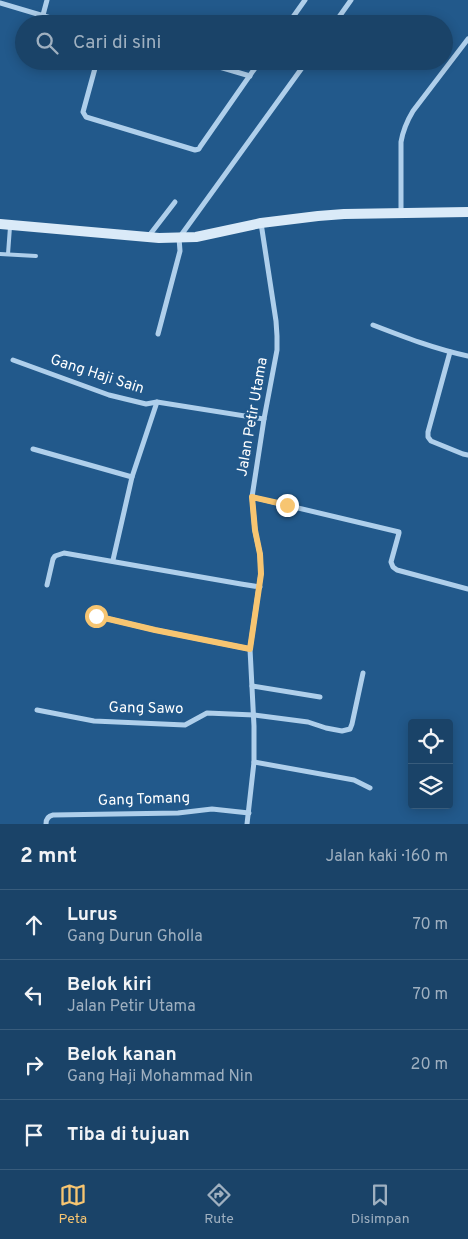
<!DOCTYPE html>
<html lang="id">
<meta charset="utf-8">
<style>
body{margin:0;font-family:Overpass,sans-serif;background:#234a6e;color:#f1f3f6}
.controls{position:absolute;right:15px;bottom:15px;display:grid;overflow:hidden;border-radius:5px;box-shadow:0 2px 12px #0003}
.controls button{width:45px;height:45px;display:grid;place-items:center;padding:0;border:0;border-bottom:1px solid #385c7c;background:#1a4368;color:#f1f3f6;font:25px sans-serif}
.stop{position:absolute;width:15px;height:15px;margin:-11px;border:4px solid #f7c571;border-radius:50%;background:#fff}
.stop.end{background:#f7c571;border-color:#fff;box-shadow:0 1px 5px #0008}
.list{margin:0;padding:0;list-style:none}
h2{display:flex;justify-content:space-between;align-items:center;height:65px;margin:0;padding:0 20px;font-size:21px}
h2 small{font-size:16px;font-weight:400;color:#9fb0c0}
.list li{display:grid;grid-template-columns:32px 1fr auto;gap:15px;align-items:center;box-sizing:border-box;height:70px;padding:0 20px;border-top:1px solid #385c7c}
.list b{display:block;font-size:19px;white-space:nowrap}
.list p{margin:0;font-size:16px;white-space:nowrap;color:#9fb0c0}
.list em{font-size:16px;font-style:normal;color:#9fb0c0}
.icon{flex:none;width:28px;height:28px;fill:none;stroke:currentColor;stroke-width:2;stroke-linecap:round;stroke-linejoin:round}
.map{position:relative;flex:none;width:468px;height:824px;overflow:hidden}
.search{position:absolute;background:#1a4368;box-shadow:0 2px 12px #0003;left:15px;right:15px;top:15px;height:55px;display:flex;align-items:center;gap:12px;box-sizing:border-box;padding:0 18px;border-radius:28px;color:#9fb0c0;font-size:19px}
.sheet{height:345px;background:#1a4368}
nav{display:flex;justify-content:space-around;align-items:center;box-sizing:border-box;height:70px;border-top:1px solid #385c7c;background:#1a4368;font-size:14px;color:#9fb0c0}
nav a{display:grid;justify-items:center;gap:2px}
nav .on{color:#f7c571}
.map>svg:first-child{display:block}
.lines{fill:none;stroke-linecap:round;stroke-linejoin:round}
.lane{stroke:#afcfeb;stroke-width:4}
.street{stroke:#afcfeb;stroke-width:5}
.secondary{stroke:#daeaf8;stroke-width:10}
.route{stroke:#f7c571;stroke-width:6}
.labels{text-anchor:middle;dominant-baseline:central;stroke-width:4.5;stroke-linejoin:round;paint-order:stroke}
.street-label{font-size:15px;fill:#fff;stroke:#22598b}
</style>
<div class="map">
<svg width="468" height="824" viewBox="0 0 468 824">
<rect width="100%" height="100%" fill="#22598b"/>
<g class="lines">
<!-- lane -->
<g class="lane">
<path d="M0,254L36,256"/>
<path d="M8,254L10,227"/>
</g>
<!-- street -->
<g class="street">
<path d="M0,3L71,24"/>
<path d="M43,15L47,0"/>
<path d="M288,24L305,0"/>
<path d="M334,24L351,0"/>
<path d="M97,61L83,112L86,117L195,150L199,149L200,147L260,61"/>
<path d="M199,61L250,76"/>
<path d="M401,213V142C403,130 407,121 413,111L468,39"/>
<path d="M148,237L175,202"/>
<path d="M373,325C404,337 435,349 468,356"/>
<path d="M158,334L180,251L179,238L307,61"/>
<path d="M450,352L428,432V437L431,441L463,454L468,455"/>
<path d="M13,360L109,395L146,404L157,402L264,419"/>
<path d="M33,449L132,477"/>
<path d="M252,497L399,532V533L391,562L393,567L397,570L468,589"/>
<path d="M113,560L132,477L157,402"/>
<path d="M47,585L53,559L55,556L64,553L241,584L260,587"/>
<path d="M96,616L155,630L250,649"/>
<path d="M252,686L320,697"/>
<path d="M37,710L94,721L185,725L207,713L254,715L308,722L326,728L342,731L350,729L352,724L363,673"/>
<path d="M254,762L354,780L370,788"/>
<path d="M46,824C46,819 48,816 53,815L178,813L212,809L249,813"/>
<path d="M247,824L254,762V726L250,649L261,573L260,554L255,531L252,497L264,419L277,350V336L276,321L261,223"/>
</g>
<!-- secondary -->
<path class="secondary" d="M0,224L159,238L196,237L261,223L318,216L344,214L468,212"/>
</g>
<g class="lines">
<!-- route -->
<path class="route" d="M96,616L155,630L250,649L261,574L260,554L255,530L252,497L287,505"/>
</g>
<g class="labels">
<!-- street labels -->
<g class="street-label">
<text transform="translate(97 375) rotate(18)">Gang Haji Sain</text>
<text transform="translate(253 417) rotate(-80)">Jalan Petir Utama</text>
<text transform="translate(146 709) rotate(1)">Gang Sawo</text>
<text transform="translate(144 800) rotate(-2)">Gang Tomang</text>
</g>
</g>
</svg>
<div class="controls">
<button><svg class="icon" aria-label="locate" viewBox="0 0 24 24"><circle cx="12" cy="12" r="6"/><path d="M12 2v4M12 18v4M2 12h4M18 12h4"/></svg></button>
<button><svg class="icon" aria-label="layers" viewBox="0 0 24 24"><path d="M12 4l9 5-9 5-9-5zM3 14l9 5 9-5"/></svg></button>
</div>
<div class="stop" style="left:96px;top:616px"></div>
<div class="stop end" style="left:287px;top:505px"></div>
<div class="search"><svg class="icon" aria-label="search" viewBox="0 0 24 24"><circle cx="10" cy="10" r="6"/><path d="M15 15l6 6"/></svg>Cari di sini</div>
</div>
<section class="sheet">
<h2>2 mnt<small>Jalan kaki · 160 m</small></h2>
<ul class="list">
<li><svg class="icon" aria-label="ahead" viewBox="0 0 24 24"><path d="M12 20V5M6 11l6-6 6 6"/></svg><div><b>Lurus</b><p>Gang Durun Gholla</p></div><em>70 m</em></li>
<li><svg class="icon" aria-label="left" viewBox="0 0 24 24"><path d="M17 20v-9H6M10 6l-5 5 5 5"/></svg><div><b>Belok kiri</b><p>Jalan Petir Utama</p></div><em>70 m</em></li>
<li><svg class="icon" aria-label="right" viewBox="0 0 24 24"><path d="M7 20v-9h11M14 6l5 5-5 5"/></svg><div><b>Belok kanan</b><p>Gang Haji Mohammad Nin</p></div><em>20 m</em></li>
<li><svg class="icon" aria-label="arrive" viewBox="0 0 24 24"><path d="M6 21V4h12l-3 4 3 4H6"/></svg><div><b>Tiba di tujuan</b></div></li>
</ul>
</section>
<nav>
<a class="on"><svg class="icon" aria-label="map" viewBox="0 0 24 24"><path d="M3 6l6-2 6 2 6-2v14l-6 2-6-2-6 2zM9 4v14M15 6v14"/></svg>Peta</a>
<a><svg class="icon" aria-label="directions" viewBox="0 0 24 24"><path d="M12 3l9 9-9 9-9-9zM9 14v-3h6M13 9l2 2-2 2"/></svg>Rute</a>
<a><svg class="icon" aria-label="saved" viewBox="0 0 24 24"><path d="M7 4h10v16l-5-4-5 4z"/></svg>Disimpan</a>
</nav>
